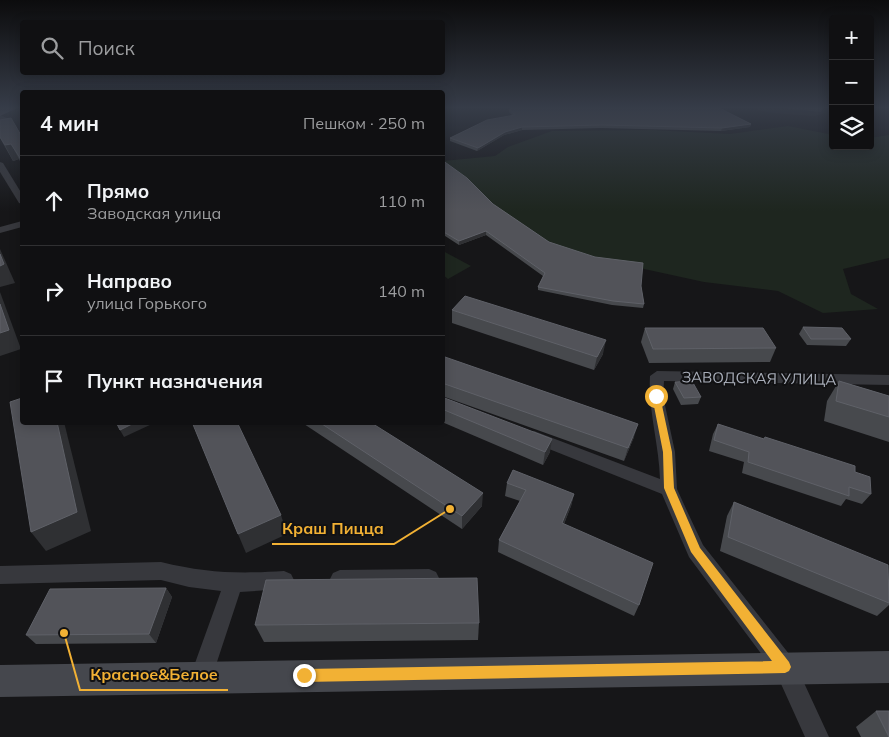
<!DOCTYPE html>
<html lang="ru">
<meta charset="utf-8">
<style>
body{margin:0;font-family:Mulish,sans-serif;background:#1e1e20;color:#f1f3f6}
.controls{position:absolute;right:15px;top:15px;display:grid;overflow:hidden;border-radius:5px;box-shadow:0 2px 12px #0003}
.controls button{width:45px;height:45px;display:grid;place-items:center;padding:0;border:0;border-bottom:1px solid #303032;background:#101012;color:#f1f3f6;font:25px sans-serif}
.stop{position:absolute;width:15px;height:15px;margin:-11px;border:4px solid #f2b134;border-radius:50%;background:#fff}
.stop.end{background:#f2b134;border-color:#fff;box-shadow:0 1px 5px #0008}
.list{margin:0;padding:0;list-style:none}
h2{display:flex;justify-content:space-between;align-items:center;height:65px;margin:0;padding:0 20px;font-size:21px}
h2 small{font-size:16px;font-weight:400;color:#9c9d9f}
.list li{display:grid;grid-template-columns:32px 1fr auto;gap:15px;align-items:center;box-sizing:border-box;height:90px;padding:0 20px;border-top:1px solid #303032}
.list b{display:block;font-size:19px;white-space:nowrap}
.list p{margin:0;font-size:16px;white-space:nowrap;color:#9c9d9f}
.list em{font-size:16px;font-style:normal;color:#9c9d9f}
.icon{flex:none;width:28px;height:28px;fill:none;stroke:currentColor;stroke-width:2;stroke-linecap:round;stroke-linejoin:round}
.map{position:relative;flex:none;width:889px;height:737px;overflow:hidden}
.search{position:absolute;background:#101012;box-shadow:0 2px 12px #0003;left:20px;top:20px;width:425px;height:55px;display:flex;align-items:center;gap:12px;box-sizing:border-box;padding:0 18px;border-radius:5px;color:#9c9d9f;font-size:19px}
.panel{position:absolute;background:#101012;box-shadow:0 2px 12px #0003;left:20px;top:90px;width:425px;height:335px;border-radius:5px}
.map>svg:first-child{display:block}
.built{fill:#222225}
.green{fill:#1e261f}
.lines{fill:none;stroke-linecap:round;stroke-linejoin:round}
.minor{fill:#37383d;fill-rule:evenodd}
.secondary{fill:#45474d;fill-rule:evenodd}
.primary{fill:#53555c;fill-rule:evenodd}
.wall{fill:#47494d}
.shaded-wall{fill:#2f3033}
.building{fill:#525359;stroke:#5f6168}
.route{fill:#f2b134}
.labels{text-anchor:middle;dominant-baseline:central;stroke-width:4;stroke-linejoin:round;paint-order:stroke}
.street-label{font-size:15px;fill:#a8adb8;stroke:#111113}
.leader{fill:none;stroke:#f2b134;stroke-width:2}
.callout-dot{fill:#f2b134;stroke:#111113;stroke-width:2}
.callout-label{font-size:16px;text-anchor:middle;font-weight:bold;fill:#f2b134;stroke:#111113;stroke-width:4;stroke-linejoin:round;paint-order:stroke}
</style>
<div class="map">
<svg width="889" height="737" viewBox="0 0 889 737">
<rect width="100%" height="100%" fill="#161618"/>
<!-- built -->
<path class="built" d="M749,108H825V113L814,116L772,113Z"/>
<!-- green -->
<g class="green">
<path d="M788,126L833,135V146H870V138L889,135V258L843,269L851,294L878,309L823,313L778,291L704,282L580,255L537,240L470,187L443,161L495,156L508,147L552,131L651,130L730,134Z"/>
<path d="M443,251L471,266L448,279L443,275Z"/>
</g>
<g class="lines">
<!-- minor -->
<g class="minor">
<path d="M0,115L9,119L0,126Z"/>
<path d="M0,162L3,163L22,194V204L19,203L0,172Z"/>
<path d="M22,221V227L0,233V227Z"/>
<path d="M657,371L889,375V385L664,381L663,396L675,452L677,489L687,511L703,545L793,659L829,737H805L777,675L689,557L662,494L529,441L526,437L529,433L534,431L660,479C659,444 648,410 650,376Z"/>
<path d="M161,562C206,573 238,574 284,571L291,574L294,580L291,586L284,589L240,592L212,677L209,685L201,688L193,685L190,677L221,591L189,587L161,580L0,584V566Z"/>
<path d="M429,569L436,572L439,578L436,584L429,587L340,588L333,585L330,579L333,573L340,570Z"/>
</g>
<!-- secondary -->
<path class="secondary" d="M889,651V683L0,697V665Z"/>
<!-- primary -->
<path class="primary" d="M0,108H17L0,116Z"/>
</g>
<!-- wall -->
<g class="wall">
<path d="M512,108H730H720L751,124L750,127L721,131L601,128L522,130L504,135L477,151L450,141V138L513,116L509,112V109Z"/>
<path d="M782,108H823L821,112Z"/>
<path d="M0,120L22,137V165L19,159L13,161L0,138Z"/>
<path d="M442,160L493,204L549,242L641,286L644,304L643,308L612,305L538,290V287L543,276L486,235L459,245L442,234Z"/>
<path d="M452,310L603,354L594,370L452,323Z"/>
<path d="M803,327L851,339L846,346L807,345L799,334Z"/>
<path d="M645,328L776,348L770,362L649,363L641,342Z"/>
<path d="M442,360L634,437L624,461L442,396Z"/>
<path d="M839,381L889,396V442L824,421L827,401Z"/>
<path d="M675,382L701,397L698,404L681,405L673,389Z"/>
<path d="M442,397L550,452L543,465L442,422Z"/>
<path d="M301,422H370L482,506L462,529Z"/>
<path d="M718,424L871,494L862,504L846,499L841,506L742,473L744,462L709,451L713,434Z"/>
<path d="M507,483L574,494L571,506L564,524L639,605L634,616L498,552L499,540L520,501L505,496Z"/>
<path d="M734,502L889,580V605L877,616L720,551L727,516Z"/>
<path d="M166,588L172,597L156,643L36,644L26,635Z"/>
<path d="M479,623L478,640L264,642L255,625Z"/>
<path d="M876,711L889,737H861L856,727Z"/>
</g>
<!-- shaded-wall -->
<g class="shaded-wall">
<path d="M751,124L750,127L721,131L722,128Z"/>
<path d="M522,127V130L504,135L477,151L478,148L505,132Z"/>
<path d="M11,144L19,159L13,161L5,145Z"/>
<path d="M486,231V235L459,245V241Z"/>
<path d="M0,249L15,283L0,287Z"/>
<path d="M0,292L21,349L0,356Z"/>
<path d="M606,340L603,354L594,370L597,357Z"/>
<path d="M57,422H64L91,531L46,551L31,532Z"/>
<path d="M136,422H151L152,424L124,437L120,430Z"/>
<path d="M638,424L634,437L624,461L628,448Z"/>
<path d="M552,439L550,452L543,465L545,452Z"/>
<path d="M483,493L482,506L462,529V516Z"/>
<path d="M574,494L571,506L559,536L562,523Z"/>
<path d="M281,515L287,534L246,553L238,534Z"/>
<path d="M166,588L172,597L156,643L149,634Z"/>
</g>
<!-- building -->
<g class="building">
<path d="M512,108H719L751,124L722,128L602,125L522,127L505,132L478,148L450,138L487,120L515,115L509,109Z"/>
<path d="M806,108H823L822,109Z"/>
<path d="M11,118L22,137V161L11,144L5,145L0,137V120Z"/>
<path d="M442,160L467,178L493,204L549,242L595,257L643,263L641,286L644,304L613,301L538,287L545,273L486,231L459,241L442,231Z"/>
<path d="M0,254L4,264L0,266Z"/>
<path d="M465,296L606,340L597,357L452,310Z"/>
<path d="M0,304L9,330L0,333Z"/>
<path d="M803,327L842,328L851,339H811Z"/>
<path d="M645,328H763L776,348L653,349Z"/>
<path d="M445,357L638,424L628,448L442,383V360Z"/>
<path d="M692,381L701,397L684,398L675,382Z"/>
<path d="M839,381L889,396V417L836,401Z"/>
<path d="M442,397L552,439L545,452L442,409Z"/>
<path d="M22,398V422H57L77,512L31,532L10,402Z"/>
<path d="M116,422H136L120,430Z"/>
<path d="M192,422H237L281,515L238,534Z"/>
<path d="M319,422H370L483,493L462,516Z"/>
<path d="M718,424L764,439L765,437L855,466V472L870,477L871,494L849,487V496L748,462L749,452L714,440Z"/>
<path d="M513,470L574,494L562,523L653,563L639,605L499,540L526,490L507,483Z"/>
<path d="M734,502L888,565L889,603L728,537Z"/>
<path d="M477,578L479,623L255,625L266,580Z"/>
<path d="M166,588L149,634L26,635L50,589Z"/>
<path d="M876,711H889V737Z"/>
</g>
<!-- sky -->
<linearGradient id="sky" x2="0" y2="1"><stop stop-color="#0c0c0d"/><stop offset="0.51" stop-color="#363c48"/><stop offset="1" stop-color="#363c48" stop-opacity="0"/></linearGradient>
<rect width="889" height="211" fill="url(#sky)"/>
<!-- route -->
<path class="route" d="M656,393L660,396L672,452L674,488L700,548L789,662L791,667L789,671L785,673L304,682L300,680L298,675L300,671L304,669L772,661L691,552L664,488L663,452L652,396Z"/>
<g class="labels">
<!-- street labels -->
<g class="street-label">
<text transform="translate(759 378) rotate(1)">ЗАВОДСКАЯ УЛИЦА</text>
</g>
</g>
<!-- callouts -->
<path class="leader" d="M450 509L394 544H272M64 633L80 690H228"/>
<g class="callout-dot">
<circle cx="450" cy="509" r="5"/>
<circle cx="64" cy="633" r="5"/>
</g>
<g class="callout-label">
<text x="333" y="534">Краш Пицца</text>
<text x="154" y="680">Красное&amp;Белое</text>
</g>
</svg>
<div class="controls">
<button>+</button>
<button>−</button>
<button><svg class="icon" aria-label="layers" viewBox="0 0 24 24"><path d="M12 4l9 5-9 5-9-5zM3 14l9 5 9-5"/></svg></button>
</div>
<div class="stop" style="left:656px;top:396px"></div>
<div class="stop end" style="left:304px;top:675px"></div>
<div class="search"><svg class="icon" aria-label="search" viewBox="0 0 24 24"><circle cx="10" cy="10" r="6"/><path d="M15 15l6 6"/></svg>Поиск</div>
<section class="panel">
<h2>4 мин<small>Пешком · 250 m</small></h2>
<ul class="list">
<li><svg class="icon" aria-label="ahead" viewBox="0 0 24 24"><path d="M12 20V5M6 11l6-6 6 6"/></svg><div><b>Прямо</b><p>Заводская улица</p></div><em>110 m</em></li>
<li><svg class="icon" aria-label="right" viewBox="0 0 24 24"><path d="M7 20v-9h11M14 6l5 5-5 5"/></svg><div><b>Направо</b><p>улица Горького</p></div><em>140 m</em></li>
<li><svg class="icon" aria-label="arrive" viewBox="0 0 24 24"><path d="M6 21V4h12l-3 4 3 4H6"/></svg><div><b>Пункт назначения</b></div></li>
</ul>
</section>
</div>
